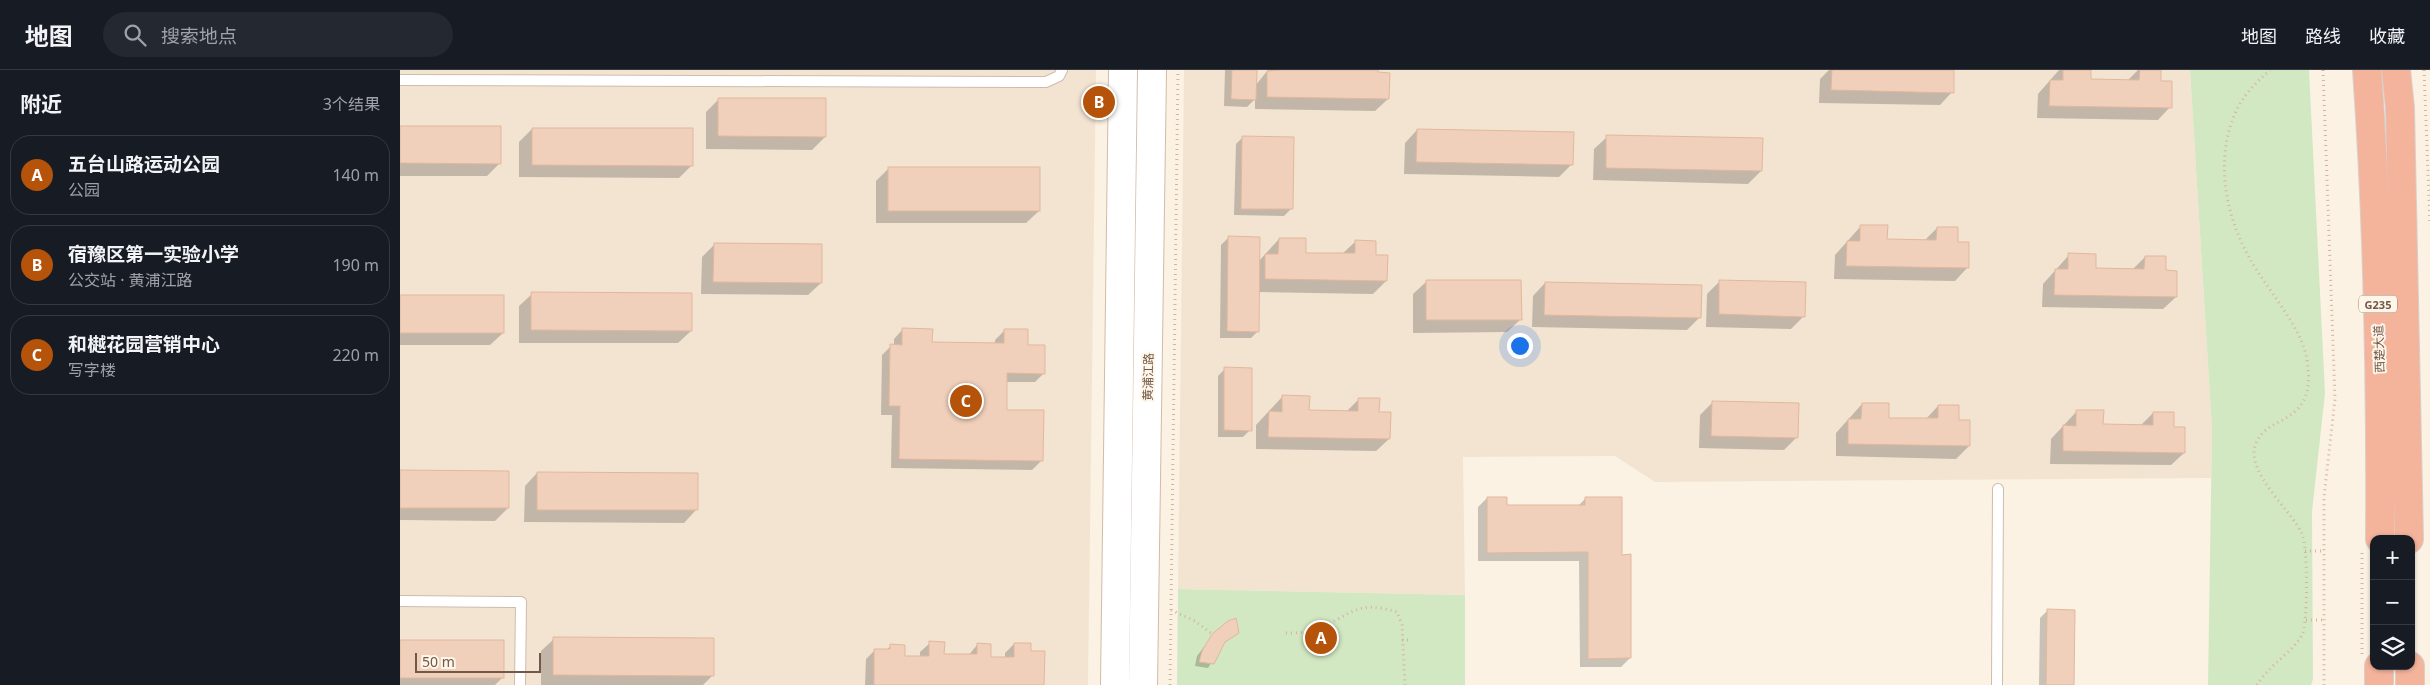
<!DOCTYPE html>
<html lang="zh">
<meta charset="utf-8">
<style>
body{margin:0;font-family:"Noto Sans","Noto Sans SC",sans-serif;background:#242831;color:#f1f3f6}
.controls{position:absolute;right:15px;bottom:15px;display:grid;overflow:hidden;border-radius:10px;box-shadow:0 1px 4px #0004}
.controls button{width:45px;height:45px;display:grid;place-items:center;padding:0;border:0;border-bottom:1px solid #363941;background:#171b24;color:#f1f3f6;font:25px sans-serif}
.scale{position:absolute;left:15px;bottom:12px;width:126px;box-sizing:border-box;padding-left:5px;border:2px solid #72584a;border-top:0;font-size:14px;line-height:18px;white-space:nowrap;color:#72584a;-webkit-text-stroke:4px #fef6e9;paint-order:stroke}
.you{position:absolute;left:1119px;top:275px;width:18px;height:18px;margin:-12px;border:4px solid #fff;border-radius:50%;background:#1a73e8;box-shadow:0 0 0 8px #1a73e833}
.badge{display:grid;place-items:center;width:32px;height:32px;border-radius:50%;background:#b45309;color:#fff;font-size:16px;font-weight:700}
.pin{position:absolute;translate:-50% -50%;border:2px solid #fff;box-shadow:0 1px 5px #0006}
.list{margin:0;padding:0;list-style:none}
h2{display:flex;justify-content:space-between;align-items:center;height:65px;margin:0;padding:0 20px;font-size:21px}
h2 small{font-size:16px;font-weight:400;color:#9ea1a6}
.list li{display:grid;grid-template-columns:32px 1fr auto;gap:15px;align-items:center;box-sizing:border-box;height:80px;margin:0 10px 10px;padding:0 10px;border:1px solid #363941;border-radius:20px}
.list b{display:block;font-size:19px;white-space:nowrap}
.list p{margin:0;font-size:16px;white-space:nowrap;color:#9ea1a6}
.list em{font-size:16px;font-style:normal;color:#9ea1a6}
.icon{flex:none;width:28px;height:28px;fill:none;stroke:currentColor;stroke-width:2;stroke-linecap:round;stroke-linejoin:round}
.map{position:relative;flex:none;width:2030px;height:615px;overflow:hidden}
header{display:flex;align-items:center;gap:30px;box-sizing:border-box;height:70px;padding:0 25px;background:#171b24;border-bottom:1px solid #363941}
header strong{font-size:24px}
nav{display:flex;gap:28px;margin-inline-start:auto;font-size:18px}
.search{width:350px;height:45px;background:#242831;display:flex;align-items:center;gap:12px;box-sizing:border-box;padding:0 18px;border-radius:28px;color:#9ea1a6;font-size:19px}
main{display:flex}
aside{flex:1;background:#171b24}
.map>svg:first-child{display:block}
.residential{fill:#f3e4d2}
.green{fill:#d2e8c2}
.shadow{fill:#0003}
.building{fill:#f0d0bb;stroke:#e2b79c}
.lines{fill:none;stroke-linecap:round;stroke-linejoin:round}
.lane-casing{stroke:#cebcad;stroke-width:12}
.secondary-casing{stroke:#d1bbaa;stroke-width:30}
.highway-casing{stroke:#d8d0cc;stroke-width:30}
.path{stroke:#d4b49f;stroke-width:3;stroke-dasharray:1 4;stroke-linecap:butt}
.lane{stroke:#fff;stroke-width:10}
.secondary{stroke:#fff;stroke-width:28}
.highway{stroke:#f4b39b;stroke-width:28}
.labels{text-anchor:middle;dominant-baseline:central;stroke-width:4;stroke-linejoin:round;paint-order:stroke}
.shield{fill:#fef6e9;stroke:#9c877a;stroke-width:1}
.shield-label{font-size:11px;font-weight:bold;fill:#72584a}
.street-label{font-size:12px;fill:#72584a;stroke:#fef6e9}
</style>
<header>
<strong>地图</strong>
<div class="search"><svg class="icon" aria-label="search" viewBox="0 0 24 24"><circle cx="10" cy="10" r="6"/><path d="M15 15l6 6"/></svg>搜索地点</div>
<nav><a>地图</a><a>路线</a><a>收藏</a></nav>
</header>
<main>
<aside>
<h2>附近<small>3个结果</small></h2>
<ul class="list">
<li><span class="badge">A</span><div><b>五台山路运动公园</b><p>公园</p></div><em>140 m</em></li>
<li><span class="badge">B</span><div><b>宿豫区第一实验小学</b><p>公交站 · 黄浦江路</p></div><em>190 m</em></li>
<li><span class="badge">C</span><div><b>和樾花园营销中心</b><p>写字楼</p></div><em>220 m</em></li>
</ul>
</aside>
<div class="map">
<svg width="2030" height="615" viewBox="0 0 2030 615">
<rect width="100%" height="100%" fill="#fbf2e3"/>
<!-- residential -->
<g class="residential">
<path d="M0,0H696L688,615H0Z"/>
<path d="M784,0H1790L1812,359L1811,408L1255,412L1215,386L1063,387L1065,525L778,519Z"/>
</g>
<!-- green -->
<g class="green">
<path d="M1790,0H1909L1925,323L1912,442L1913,609L1911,615H1808L1812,359Z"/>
<path d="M778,519L1065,525V615H777Z"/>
</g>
<!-- shadow -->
<g class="shadow">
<path d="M825,0H855V16L868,0H977L988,29L975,41L855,39V29L847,37L824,36Z"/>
<path d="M1429,0H1553L1552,22L1540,35L1419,33L1420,9Z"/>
<path d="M1659,0H1689V10L1727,11L1738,0H1760L1759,12L1770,37L1758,50L1637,48L1638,24Z"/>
<path d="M319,29L425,67L412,80L306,79V42Z"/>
<path d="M0,57L100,93L87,106H0Z"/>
<path d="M132,59L292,95L279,108L119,107V72Z"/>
<path d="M1017,60L1172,94L1159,107L1004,104L1005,73Z"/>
<path d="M843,67L891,139L884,146L834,145L836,74Z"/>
<path d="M1207,67L1361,101L1348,114L1193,110L1194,79Z"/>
<path d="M489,98L639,141L626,153H476V111Z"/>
<path d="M1461,156L1486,171H1524L1537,158L1556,173L1567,198L1555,211L1434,209L1435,185Z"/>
<path d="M828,168L858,192L879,169L905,184H942L955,172L975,186L986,211L973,224L858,222V261L851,268H820L821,175Z"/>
<path d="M314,175L421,213L408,225L301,224L302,187Z"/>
<path d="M1669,185L1694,200H1732L1745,187L1765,202L1776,227L1763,239L1642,237L1643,214Z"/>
<path d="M1320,211L1404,246L1391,259L1306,257L1307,224Z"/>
<path d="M1026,212L1120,250L1107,262L1013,263V224Z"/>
<path d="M1145,213L1300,247L1287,260L1132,257L1133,226Z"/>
<path d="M132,224L291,261L278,273H119V236Z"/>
<path d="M0,226L103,263L90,275H0Z"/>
<path d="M503,259L531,273L595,274V270L605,260L626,276L644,303L635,312H606L605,341L642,390L632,400L491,398L492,345H481L482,285L491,276H494V269Z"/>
<path d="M825,299L850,360L843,367H818V306Z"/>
<path d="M882,327L908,341L946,342L959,329L978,344L989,369L976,381L856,379V355Z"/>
<path d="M1312,333L1397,367L1384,380L1299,378L1300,345Z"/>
<path d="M1462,334L1487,349H1526L1538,336L1558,351L1569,376L1556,389L1436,386V363Z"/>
<path d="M1677,341L1702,355L1740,356L1753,343L1773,358L1784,383L1771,395L1650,394L1651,369Z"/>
<path d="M0,401L108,438L95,451L0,450Z"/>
<path d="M137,403L296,440L284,453L124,452L125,416Z"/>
<path d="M1087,428L1106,436H1178L1185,429L1221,486L1230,588L1221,597H1180L1179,491H1078V437Z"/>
<path d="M1647,541L1673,615H1639L1640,548Z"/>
<path d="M838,563L823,574L808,598L795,596L797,586L813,565Z"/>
<path d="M154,569L313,605L303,615H141V581Z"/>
<path d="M0,571L102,608L95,615H0Z"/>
<path d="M530,573L543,586H568L577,575L590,588H605V583L614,574L630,582L643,615H465L466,589L475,580H486L491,576L504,587H520V582Z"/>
</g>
<!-- building -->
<g class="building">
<path d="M832,0H857L856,30L831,29Z"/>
<path d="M881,0H978V2L990,3L989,29L867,27V1Z"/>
<path d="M1432,0H1554V23L1431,20Z"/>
<path d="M1663,0H1691V9L1739,10L1740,0H1761V11H1772V38L1649,36L1650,10H1663Z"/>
<path d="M318,28H426V67L318,66Z"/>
<path d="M0,56H101V94L0,93Z"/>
<path d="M132,58H293V96L132,95Z"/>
<path d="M1017,59L1174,62L1173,95L1016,92Z"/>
<path d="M1206,65L1363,68L1362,101L1206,98Z"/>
<path d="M842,66L894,67L893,139H841Z"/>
<rect x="488" y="97" width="152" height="44"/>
<path d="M1460,155H1488L1487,169L1536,170L1537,157H1558V172H1569V198L1446,196L1447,171H1460Z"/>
<path d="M828,166L860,167L859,262L827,261Z"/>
<path d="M879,168H906V183H955V170L976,171V185H988L987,211L865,209V184H878Z"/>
<path d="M314,173L422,174V213L313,212Z"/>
<path d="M1668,183L1696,184V198L1744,199L1745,186H1766V200L1777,201V227L1654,225L1655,199H1668Z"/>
<path d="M1026,210H1121L1122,250H1026Z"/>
<path d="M1319,210L1406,212L1405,247L1319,244Z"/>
<path d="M1145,212L1302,215L1301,248L1144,245Z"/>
<path d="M131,222L292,223V261L131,260Z"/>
<rect x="0" y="225" width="104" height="38"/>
<path d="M502,258L533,259L532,272L604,273V259H628V275H645V304L607,303V340H644L643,391L499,389L500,336H489L490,274L502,275Z"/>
<path d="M824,297L852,298V361L824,360Z"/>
<path d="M882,325L910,326L909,340L958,341V328H980L979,342H991L990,369L868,367L869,341L882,342Z"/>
<path d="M1312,331L1399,333L1398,368L1311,366Z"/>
<path d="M1462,333H1489V348H1538V335H1559V350H1570V376L1448,374V349H1461Z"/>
<path d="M1676,340H1704L1703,354L1753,355V342H1774V357H1785V383L1663,381V355L1676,356Z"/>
<path d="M0,400L109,401V438H0Z"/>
<path d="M137,402L298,403V440H137Z"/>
<path d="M1087,427H1107V435H1185V427H1222V485L1231,484V588L1188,589V482L1087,483Z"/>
<path d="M1647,539L1675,540L1674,615H1646Z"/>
<path d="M836,548L839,563L825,572L814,594L799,592L802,581L812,564L828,551Z"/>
<path d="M153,567L314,568V606L153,605Z"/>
<rect x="0" y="570" width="104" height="38"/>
<path d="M529,571L545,572L544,584H577V573L591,574V587H614V573H631V581H645L644,615H474V579H490V574L505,575V586H529Z"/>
</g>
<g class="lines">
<defs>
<g id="lane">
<path d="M0,10L646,12L659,6L662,0"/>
<path d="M0,531L121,532L120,615"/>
<path d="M1597,615L1598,419"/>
</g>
<g id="secondary">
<path d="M715,615L723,0"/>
<path d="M743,615L752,0"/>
</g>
<g id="highway">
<path d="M1967,0C1978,156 1981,312 1980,469"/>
<path d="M1996,0L2000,38L2009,469"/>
<path d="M2010,596V615"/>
<path d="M1979,615V596"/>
</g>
</defs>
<!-- lane casing -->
<use href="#lane" class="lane-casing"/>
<!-- secondary casing -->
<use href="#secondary" class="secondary-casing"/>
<!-- highway casing -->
<use href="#highway" class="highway-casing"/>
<!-- path -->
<g class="path">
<path d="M1923,0L1935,329L1924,427V615"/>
<path d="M2024,0L2030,154"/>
<path d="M1905,481H1924"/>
<path d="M771,540L795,551L812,564"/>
<path d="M1906,550H1924"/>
<path d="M886,563C896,563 907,563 917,559C951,546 955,529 997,542L1002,555L1005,615"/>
<path d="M1002,570H1009"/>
<path d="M1962,584V481"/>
<path d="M770,615L778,0"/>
<path d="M1857,615C1869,595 1893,582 1902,565C1908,554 1908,475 1902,464C1892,441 1847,404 1855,376C1865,342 1918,359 1907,290C1902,257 1866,218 1850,189C1824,143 1814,85 1838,37C1846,22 1858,11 1870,0"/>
</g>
<!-- lane -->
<use href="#lane" class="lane"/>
<!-- secondary -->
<use href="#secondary" class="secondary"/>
<!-- highway -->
<use href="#highway" class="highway"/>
</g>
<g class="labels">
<!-- shield labels -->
<rect class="shield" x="1959" y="225.5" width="38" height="17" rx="4"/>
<g class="shield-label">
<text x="1978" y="234">G235</text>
</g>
<!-- street labels -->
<g class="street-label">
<text transform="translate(1979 279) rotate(-92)">西楚大道</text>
<text transform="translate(748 307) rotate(-89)">黄浦江路</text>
</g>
</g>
</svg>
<div class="controls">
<button>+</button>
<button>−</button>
<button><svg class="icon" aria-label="layers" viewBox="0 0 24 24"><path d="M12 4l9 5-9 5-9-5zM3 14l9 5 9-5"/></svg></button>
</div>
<div class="scale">50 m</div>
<div class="you"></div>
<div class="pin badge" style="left:921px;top:568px">A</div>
<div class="pin badge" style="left:699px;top:32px">B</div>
<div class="pin badge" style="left:566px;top:331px">C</div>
</div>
</main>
